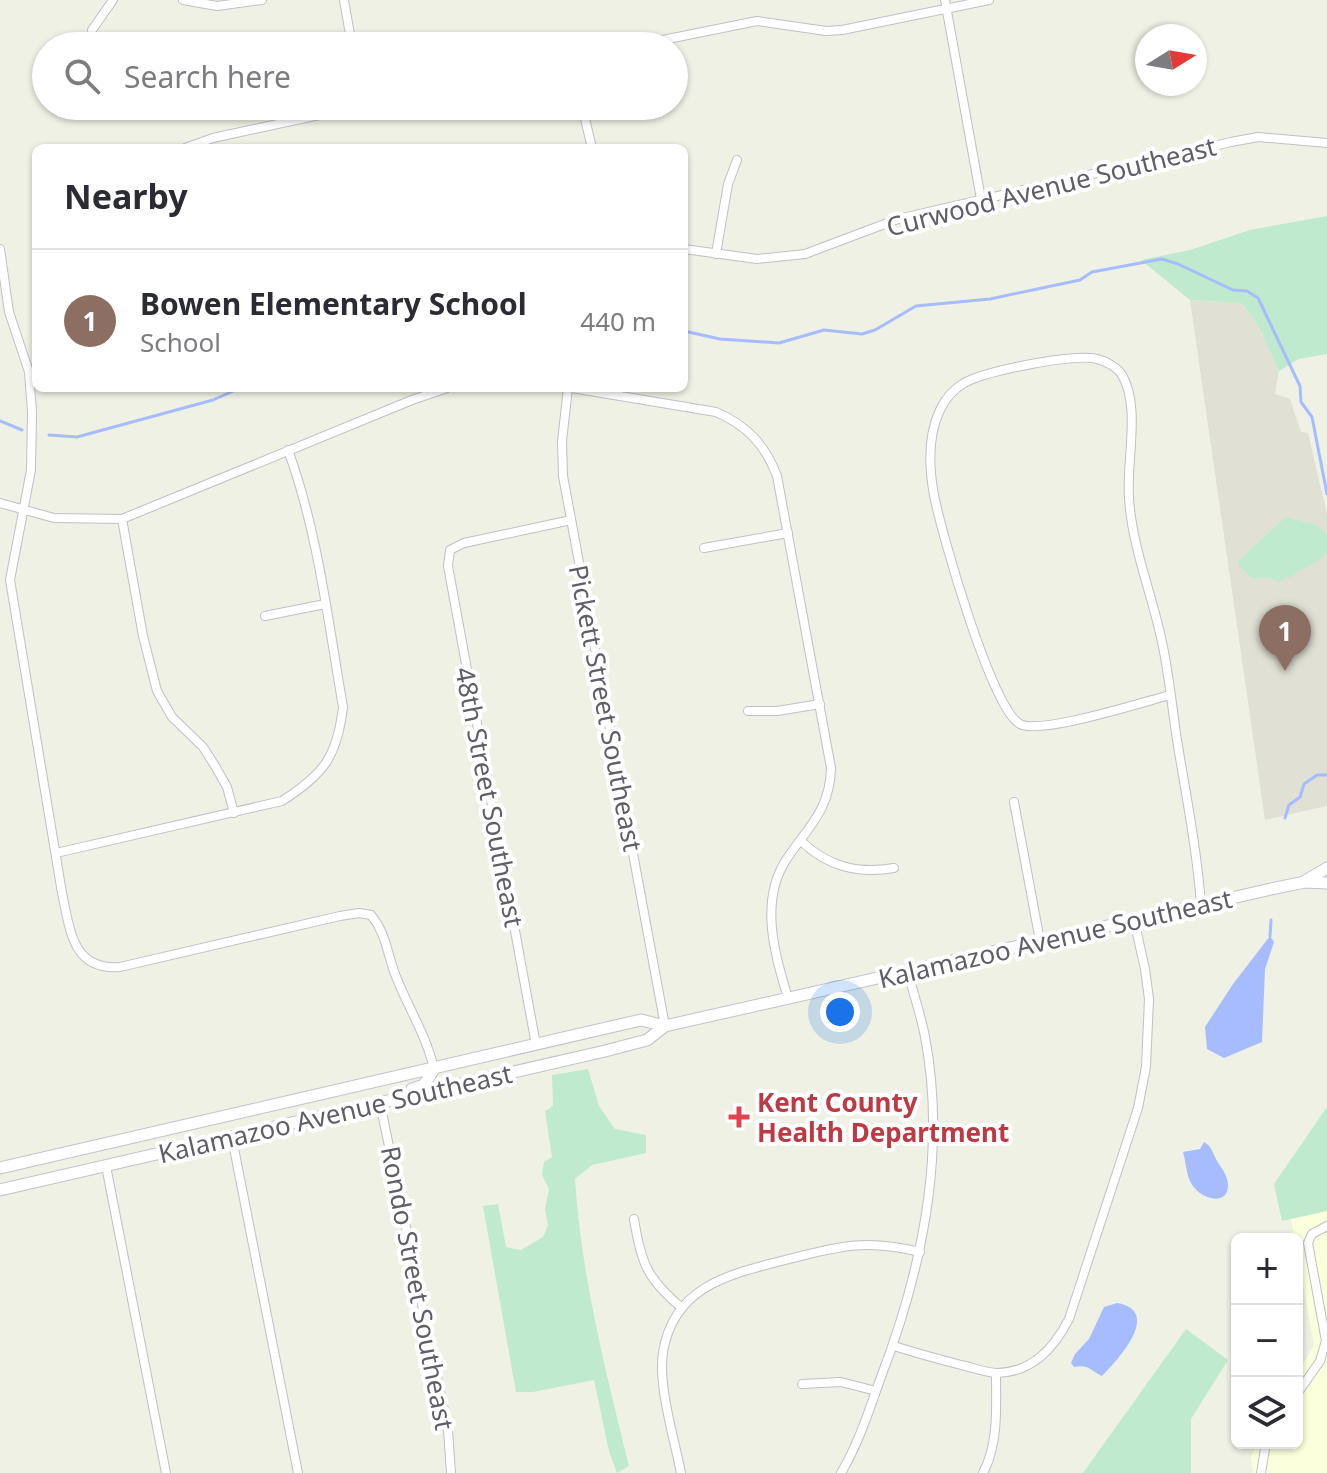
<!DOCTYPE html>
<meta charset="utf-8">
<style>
body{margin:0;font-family:"Noto Sans",sans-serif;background:#f7f7f7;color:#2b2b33}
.controls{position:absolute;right:24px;bottom:24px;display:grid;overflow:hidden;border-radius:12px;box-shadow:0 2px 6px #0004}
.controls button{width:72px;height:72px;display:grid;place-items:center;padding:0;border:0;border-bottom:2px solid #e1e1e2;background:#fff;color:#2b2b33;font:40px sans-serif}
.compass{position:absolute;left:1135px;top:24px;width:72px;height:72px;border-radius:50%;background:#fff;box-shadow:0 2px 6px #0004;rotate:79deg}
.you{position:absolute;left:840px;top:1012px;width:28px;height:28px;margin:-20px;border:6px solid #fff;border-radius:50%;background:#1a73e8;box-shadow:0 0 0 12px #1a73e833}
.badge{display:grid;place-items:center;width:52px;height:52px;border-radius:50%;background:#884e2b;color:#fff;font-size:26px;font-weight:700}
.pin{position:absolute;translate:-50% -66px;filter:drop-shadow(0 2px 4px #0008)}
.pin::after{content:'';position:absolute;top:42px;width:28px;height:24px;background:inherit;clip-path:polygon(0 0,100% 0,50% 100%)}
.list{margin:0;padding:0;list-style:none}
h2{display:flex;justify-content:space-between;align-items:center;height:104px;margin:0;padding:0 32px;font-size:34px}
h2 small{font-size:26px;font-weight:400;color:#7c7c81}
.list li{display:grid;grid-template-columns:52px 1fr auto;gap:24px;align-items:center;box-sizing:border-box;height:144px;padding:0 32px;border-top:2px solid #e1e1e2}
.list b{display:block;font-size:30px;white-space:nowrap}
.list p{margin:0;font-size:26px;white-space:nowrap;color:#7c7c81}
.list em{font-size:26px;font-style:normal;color:#7c7c81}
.icon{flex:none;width:44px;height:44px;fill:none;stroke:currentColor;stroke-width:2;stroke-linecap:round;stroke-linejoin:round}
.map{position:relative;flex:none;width:1327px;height:1473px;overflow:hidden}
.search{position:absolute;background:#fff;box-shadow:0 2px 6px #0004;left:32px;top:32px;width:656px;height:88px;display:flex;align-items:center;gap:20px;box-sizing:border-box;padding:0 28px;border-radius:44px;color:#7c7c81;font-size:30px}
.panel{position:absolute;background:#fff;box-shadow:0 2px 6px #0004;left:32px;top:144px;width:656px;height:248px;border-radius:12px}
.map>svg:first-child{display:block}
.commercial{fill:#fcffdb}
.education{fill:#e0e1d4}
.green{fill:#bfeacd}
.water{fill:#a6bcff}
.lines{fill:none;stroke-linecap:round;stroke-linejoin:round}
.stream{stroke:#a6bcff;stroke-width:3}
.street-casing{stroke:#bfc0c7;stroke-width:10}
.secondary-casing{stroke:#c1c2cb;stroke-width:13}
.street{stroke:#fff;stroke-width:8}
.secondary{stroke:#fff;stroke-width:11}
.health-dot{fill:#e0444e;stroke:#fff;stroke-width:3}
.labels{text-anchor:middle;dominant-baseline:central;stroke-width:8;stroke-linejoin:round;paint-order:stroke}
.street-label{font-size:26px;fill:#5d5e67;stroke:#fff}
.health-label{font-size:26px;font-weight:bold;fill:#be3a42;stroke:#fff;text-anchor:start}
</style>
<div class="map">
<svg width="1327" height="1473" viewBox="0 0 1327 1473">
<rect width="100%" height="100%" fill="#eff1e5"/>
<!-- commercial -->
<path class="commercial" d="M1327,1211V1473H1253L1251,1457L1257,1443H1297V1375L1314,1345L1297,1252V1239H1295L1291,1219Z"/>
<!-- education -->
<path class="education" d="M1190,300L1242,303L1259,327L1279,371L1275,394L1290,399L1301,432L1308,433L1327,514V806L1265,820Z"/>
<!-- green -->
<g class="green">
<path d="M1327,216V354L1299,359L1279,371L1259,327L1242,303L1190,300L1141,260L1190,250L1250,230Z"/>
<path d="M1286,517L1317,525L1327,535V553C1317,564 1302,567 1291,577H1285L1279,583L1270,578H1251L1239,565V560Z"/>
<path d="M588,1069L599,1106L615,1129L646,1135V1153L592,1165L575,1179C581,1275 606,1373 629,1466L617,1473L609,1451L594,1380L533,1392H516L483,1206L498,1204L506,1247L521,1250L543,1237L548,1225L545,1209L549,1189L542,1175L544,1162L552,1157L545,1111L553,1106L552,1075Z"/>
<path d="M1327,1107V1211L1282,1221L1274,1184Z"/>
<path d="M1186,1329L1228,1360L1191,1419V1473H1083Z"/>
</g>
<!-- water -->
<g class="water">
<path d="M1270,936L1274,942L1265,969L1262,1042L1224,1058L1207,1049L1205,1027L1233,984Z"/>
<path d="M1204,1142C1211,1146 1211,1149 1215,1157C1218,1164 1225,1171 1227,1179C1234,1206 1202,1203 1191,1183C1186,1174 1186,1162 1183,1152L1200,1149Z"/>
<path d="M1117,1303C1163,1311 1118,1360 1102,1376C1090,1370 1088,1364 1074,1367L1071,1363L1075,1354L1089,1339L1104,1307Z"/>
</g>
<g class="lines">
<!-- stream -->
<g class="stream">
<path d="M684,331L720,339L779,343L824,330L862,334L875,330L916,306L990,299L1080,280L1092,272L1162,259L1178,264L1233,290L1247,291L1258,298L1300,386L1301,402L1312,417L1327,494"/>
<path d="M0,421L22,430"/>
<path d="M49,435L77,437L213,400L240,388"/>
<path d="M1285,818L1289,805L1300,797L1304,784L1317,775H1327"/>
<path d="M1270,936L1271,920"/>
</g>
<defs>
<g id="street">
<path d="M183,0L217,6L262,0"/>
<path d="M344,0L352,46"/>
<path d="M945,0L981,199"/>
<path d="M92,30L113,0"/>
<path d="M633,46L757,21L826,31L842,30L989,0"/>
<path d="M582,106L592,148"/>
<path d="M185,148L213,138L361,106"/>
<path d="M0,249L9,312L29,372L32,412L31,470L10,580L62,893C70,929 72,971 120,967L340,916L359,913L371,915C386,933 387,953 395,974C407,1006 426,1034 434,1069"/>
<path d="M684,249L757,259L805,254L898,219L1231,142L1258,137L1327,143"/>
<path d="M716,254L728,184L737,160"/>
<path d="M568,388L562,441L563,476L665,1026"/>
<path d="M572,388L716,412C746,425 765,444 777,476L831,768C830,811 807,828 786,860C759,902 775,955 788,998"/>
<path d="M0,503L54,518L122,519L412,400L447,388"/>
<path d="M122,519L143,636L157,691L172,717L203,747L215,766L227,787L234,813"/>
<path d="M704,548L788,533"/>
<path d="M265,616L325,604"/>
<path d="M1170,695C1143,702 1040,735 1020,724C992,710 941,532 934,495C929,468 928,435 940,410C945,399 954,389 964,383C986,371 1074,353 1097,359C1106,361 1118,368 1122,375C1141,407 1126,462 1129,498C1132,547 1152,594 1162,642C1169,674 1172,707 1177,740C1186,795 1197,850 1201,905"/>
<path d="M748,711H777L820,704"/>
<path d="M1014,802L1040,941"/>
<path d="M801,841C828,867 858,874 894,868"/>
<path d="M56,853L282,801C324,774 337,757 343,707C328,621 318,532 288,450"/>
<path d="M536,1045L448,566L450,550L464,543L571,520"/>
<path d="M380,1103L448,1430L451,1473"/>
<path d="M232,1138L298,1473"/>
<path d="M106,1166L166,1473"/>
<path d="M634,1219C641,1263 647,1279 682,1308"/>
<path d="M894,1346C916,1353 938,1359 961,1365C972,1367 986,1373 997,1373C1033,1372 1054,1348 1069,1319L1138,1108L1146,1067L1149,999L1145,969L1134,920"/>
<path d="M802,1384L841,1382L876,1391"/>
<path d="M1297,1394L1320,1361L1326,1341L1308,1243L1312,1234L1327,1226"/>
<path d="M681,1473C674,1437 658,1387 663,1352C674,1287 727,1275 781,1261C837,1247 862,1238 920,1252"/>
<path d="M841,1473C859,1443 869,1410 881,1377C922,1270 947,1152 925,1037C921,1015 913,993 908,972"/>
<path d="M983,1473C999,1443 996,1406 996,1373"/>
<path d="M1261,1473L1266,1443"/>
</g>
<g id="secondary">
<path d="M1305,881L1327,868"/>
<path d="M412,1089L424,1085L434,1069"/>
<path d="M0,1168L641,1020L665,1026"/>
<path d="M0,1190L605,1051L647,1040L665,1026L1271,889L1305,882L1327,883"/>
</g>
</defs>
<!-- street casing -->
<use href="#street" class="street-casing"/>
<!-- secondary casing -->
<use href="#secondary" class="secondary-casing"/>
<!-- street -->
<use href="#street" class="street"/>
<!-- secondary -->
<use href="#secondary" class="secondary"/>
</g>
<!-- markers -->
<path class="health-dot" d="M735 1105h8v8h8v8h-8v8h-8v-8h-8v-8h8z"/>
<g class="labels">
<!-- street labels -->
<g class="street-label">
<text transform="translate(1051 186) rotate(-14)">Curwood Avenue Southeast</text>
<text transform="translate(606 708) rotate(79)">Pickett Street Southeast</text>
<text transform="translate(490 797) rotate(79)">48th Street Southeast</text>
<text transform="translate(1055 938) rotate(-13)">Kalamazoo Avenue Southeast</text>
<text transform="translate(335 1113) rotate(-13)">Kalamazoo Avenue Southeast</text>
<text transform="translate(418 1288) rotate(79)">Rondo Street Southeast</text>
</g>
<!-- health labels -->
<g class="health-label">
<text x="757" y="1102">Kent County<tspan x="757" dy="30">Health Department</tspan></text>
</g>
</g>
</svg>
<div class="controls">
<button>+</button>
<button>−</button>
<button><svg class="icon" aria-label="layers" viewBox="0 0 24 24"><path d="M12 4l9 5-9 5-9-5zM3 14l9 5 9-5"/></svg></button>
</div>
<svg class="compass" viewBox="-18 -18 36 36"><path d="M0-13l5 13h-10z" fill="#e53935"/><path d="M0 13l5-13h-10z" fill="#7c7c81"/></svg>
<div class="you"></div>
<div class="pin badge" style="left:1285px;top:671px;background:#8d6e63">1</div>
<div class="search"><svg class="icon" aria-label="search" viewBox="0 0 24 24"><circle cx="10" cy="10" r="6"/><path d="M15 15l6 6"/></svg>Search here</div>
<section class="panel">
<h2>Nearby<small></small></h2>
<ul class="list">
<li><span class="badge" style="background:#8d6e63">1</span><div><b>Bowen Elementary School</b><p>School</p></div><em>440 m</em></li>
</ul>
</section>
</div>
